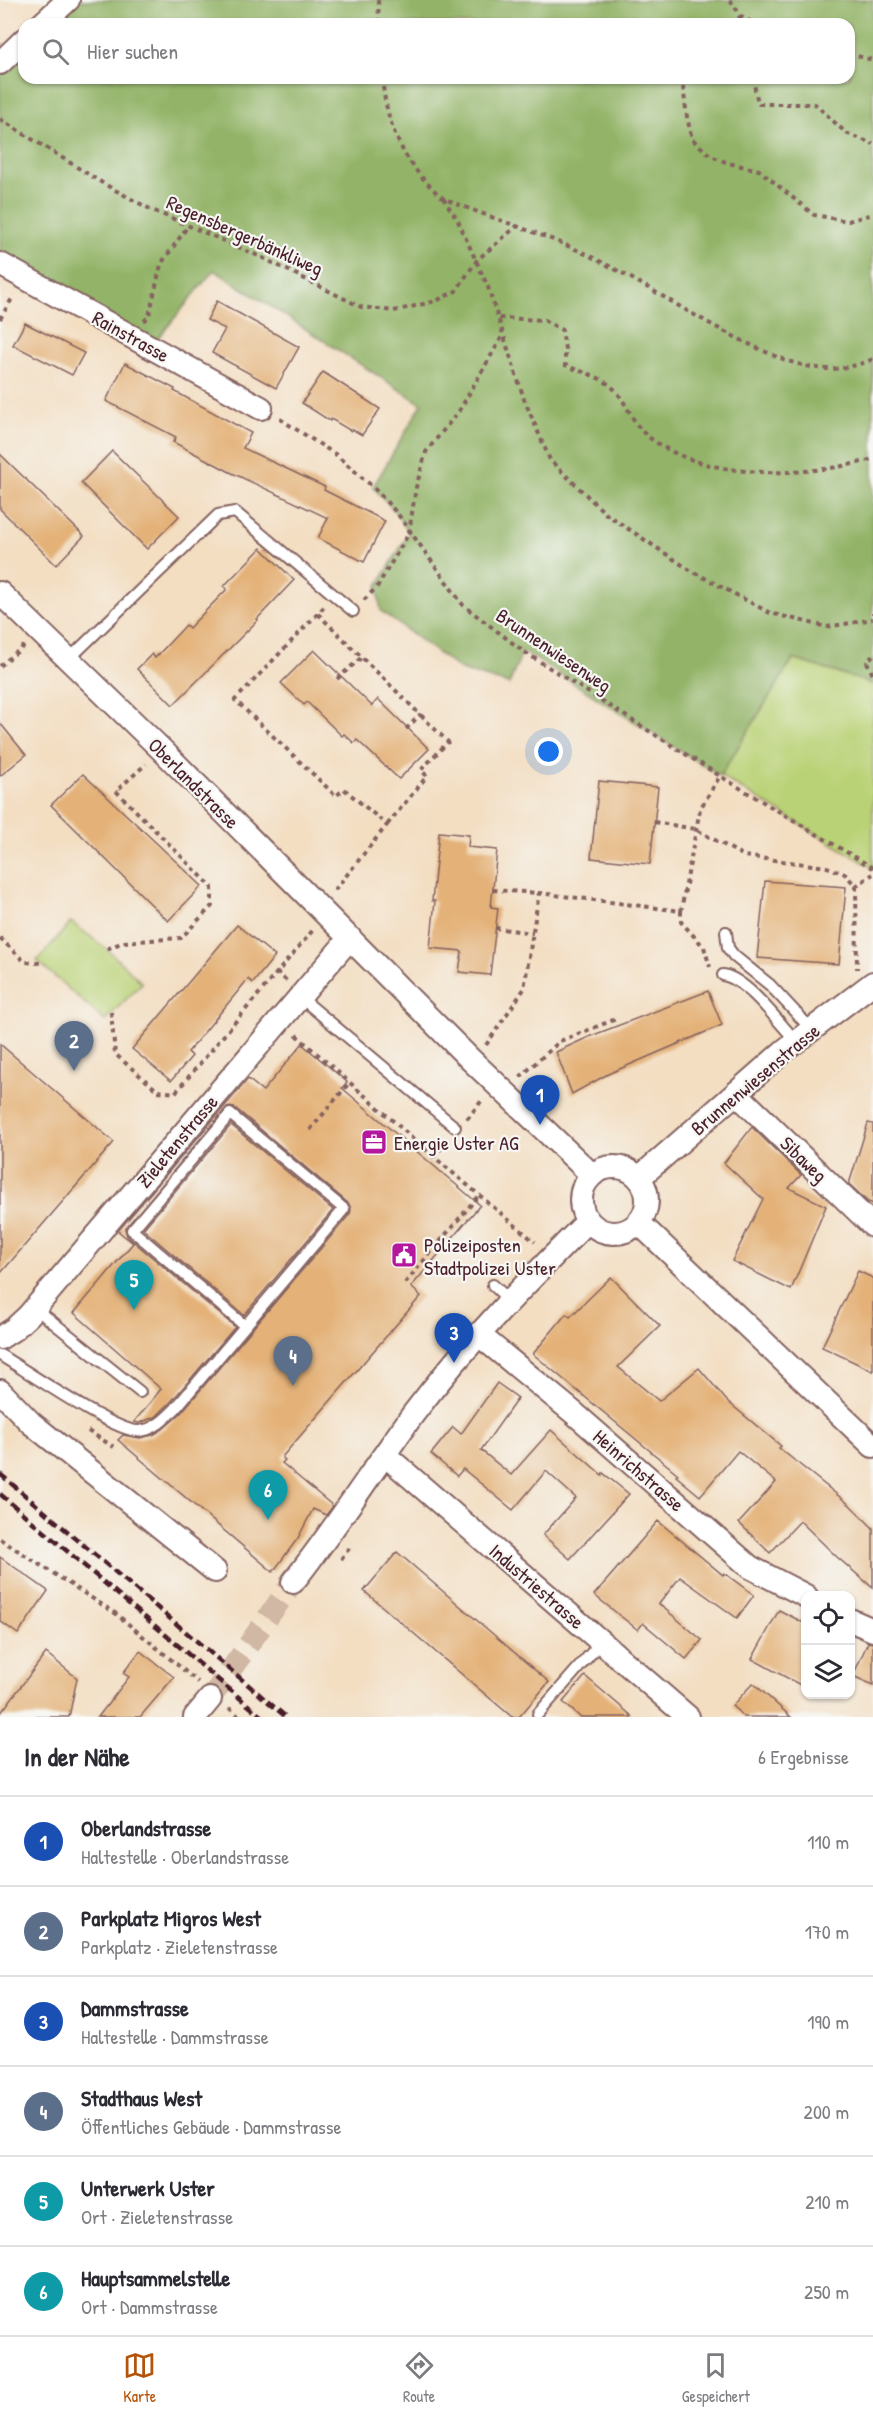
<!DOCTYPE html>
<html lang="de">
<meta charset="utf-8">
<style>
body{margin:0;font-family:"Patrick Hand",sans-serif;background:#f7f7f7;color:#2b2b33}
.controls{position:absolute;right:18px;bottom:18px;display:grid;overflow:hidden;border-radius:12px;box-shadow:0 2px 4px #0004}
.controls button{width:54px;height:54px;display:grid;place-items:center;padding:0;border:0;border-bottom:2px solid #e1e1e2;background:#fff;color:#2b2b33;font:30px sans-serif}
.you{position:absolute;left:549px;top:752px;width:21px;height:21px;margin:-15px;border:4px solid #fff;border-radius:50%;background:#1a73e8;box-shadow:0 0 0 9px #1a73e833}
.badge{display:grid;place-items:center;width:39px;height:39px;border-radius:50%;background:#b45309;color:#fff;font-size:20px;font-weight:700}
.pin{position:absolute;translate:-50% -50px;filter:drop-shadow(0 2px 3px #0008)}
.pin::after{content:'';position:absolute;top:32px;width:21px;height:18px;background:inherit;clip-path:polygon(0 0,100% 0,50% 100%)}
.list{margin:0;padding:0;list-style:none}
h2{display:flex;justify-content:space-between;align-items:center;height:78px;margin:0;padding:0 24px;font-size:26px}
h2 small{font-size:20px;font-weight:400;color:#7c7c81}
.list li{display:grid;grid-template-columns:39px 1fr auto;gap:18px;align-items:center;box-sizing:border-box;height:90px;padding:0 24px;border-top:2px solid #e1e1e2}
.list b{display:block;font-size:22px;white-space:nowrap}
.list p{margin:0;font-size:20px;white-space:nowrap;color:#7c7c81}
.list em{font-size:20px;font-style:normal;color:#7c7c81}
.icon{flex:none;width:33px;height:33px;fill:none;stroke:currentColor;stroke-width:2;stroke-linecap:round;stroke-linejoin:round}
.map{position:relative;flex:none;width:873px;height:1717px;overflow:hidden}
.search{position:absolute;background:#fff;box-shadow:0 2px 4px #0004;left:18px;right:18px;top:18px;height:66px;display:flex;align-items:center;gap:15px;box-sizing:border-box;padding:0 21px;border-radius:18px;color:#7c7c81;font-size:22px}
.sheet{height:618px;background:#fff}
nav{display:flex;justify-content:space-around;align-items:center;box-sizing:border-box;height:84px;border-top:2px solid #e1e1e2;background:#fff;font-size:16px;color:#7c7c81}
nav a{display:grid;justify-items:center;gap:3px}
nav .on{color:#b45309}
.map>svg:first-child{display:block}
.green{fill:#bad276;stroke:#827850;stroke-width:1.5}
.forest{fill:#93b467;stroke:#6e6a49;stroke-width:1.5}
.building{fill:#e4b279}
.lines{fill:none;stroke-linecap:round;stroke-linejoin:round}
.minor-tunnel{stroke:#d1b8a4;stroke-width:22;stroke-dasharray:22 11;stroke-linecap:butt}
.service-casing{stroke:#856260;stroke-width:14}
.minor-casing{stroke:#856260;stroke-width:26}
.path{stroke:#856260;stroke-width:4;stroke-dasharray:4.5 4.5;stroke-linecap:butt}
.service{stroke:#fff;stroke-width:10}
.minor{stroke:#fff;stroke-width:22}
.rail{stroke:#4a1f2b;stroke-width:4.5;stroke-dasharray:9 4.5;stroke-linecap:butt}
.labels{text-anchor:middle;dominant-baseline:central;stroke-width:4.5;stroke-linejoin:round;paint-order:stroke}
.street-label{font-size:20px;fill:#4a1f2b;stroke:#f6f6f2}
.poi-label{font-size:20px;fill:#4a1f2b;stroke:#f6f6f2;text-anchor:start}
</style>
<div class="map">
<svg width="873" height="1717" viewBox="0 0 873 1717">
<rect width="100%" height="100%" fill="#f6f6f2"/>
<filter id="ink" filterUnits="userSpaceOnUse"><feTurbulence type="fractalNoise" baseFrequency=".0167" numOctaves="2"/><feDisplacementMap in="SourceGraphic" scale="12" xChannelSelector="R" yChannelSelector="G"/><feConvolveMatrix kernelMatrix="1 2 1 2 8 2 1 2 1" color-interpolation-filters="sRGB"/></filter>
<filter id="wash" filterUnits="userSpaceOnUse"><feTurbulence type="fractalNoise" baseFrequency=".008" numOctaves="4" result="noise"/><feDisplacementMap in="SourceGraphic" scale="24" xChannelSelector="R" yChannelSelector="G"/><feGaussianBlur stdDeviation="1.35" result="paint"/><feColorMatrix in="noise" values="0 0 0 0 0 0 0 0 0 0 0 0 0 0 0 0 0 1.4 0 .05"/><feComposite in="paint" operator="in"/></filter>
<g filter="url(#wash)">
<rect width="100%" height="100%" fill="#f3dec2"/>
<!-- green -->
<g class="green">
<path d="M793,659L873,684V868L720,776Z"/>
<path d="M71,922L107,949L142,983L105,1021L37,961Z"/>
</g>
<!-- forest -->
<path class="forest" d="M68,0H873V684L793,659L720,776L523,651L509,684L461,670L381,611L377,587L409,533L396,513L373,487L422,404L214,270L151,347L0,264V63L24,40V78H849V24H42Z"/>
<g id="blocks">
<!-- building -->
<g class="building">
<path d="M217,301L299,347L276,388L212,353L225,329L207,320Z"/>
<path d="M25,323L84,353L72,375L13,345Z"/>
<path d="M125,363L175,389L174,391L251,433L243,448L325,487L324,490L385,521L364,562L318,538L328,518L230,472L173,442L176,437L106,401Z"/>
<path d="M323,372L380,409L362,435L352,429L351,431L331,419L330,421L302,403Z"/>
<path d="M112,451L179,516L147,549L81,483Z"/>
<path d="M0,454L84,536L56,565L0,509Z"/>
<path d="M261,548L294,580L257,619L258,620L173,705L137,669L152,654L155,658L186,625L189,628L227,589L224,586Z"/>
<path d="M314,650L372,706L378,699L429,749L399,779L357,740L354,743L344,734L342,736L307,702L304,705L281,683Z"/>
<path d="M0,723L26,755L0,776Z"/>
<path d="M83,774L202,886L168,921L51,805Z"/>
<path d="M599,781L658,787L650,864L591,858Z"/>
<path d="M439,832L469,835L468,847L497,850L491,907L498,908L490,975L459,972L462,951L430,948L435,901H432Z"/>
<path d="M765,881L846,887L839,964L757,958Z"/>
<path d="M237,925L275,956L253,983L248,979L188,1052L192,1056L171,1081L132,1049Z"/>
<path d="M708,991L722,1025L608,1074L572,1094L556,1052L591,1036Z"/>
<path d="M0,1044L114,1142L0,1274Z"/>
<path d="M302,1044L347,1082L342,1088L480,1205L411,1287L421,1296L282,1457L285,1460L282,1463L333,1506L326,1515L313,1509L298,1538L273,1572L118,1440L123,1435L140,1438L153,1435L163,1429L180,1414L350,1214L351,1210L349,1204L235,1108L227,1107L125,1229L127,1236L235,1327L169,1404L155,1417L139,1423L134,1422L161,1389L74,1313L133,1243L118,1231L248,1079L263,1091Z"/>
<path d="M868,1123L873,1124V1204L868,1202L849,1184Z"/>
<path d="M231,1125L333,1210L244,1315L143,1229Z"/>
<path d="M752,1127L801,1175L789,1188L826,1206L791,1290L732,1261L763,1199L724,1163Z"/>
<path d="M858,1271L873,1278V1371L822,1347Z"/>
<path d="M611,1277L660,1326L618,1367L659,1401L699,1368L727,1401L781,1446L779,1448L850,1505L873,1528V1588L837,1557L800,1521L770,1553L739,1523L776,1482L738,1451L700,1496L676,1476L678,1474L533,1354L566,1314L570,1317Z"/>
<path d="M497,1383L518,1398L481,1450L511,1475L551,1430L602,1475L603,1473L629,1494L570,1559L543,1535L576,1498L546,1471L513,1510L463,1469L457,1476L431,1454L453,1427L461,1434Z"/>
<path d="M658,1521L723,1575L724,1573L754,1595L737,1618L680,1577L659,1604L702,1640L686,1659L643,1623L638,1630L594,1595Z"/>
<path d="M397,1552L549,1682L519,1717H512L364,1591Z"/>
<path d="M0,1557L48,1591L18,1634L0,1621Z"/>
<path d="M779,1610L806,1624V1688L752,1659Z"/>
<path d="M868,1642L873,1643V1685L853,1676Z"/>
<path d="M140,1651L174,1677L140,1717H98L129,1677L123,1673Z"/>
<path d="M46,1653L77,1678L69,1717H0V1714Z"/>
<path d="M585,1676L633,1717H580L563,1702Z"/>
<path d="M753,1683L791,1717H744L732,1706Z"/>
</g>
</g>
</g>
<g filter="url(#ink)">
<use href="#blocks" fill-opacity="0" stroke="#856260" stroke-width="1.5"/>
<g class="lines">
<!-- minor-tunnel -->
<path class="minor-tunnel" d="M210,1699L293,1582"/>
<defs>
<g id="service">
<path d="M68,660L218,515L235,512L353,611"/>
<path d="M726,932L728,948L734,956L770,985L812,1030"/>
<path d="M723,975C747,979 779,1023 796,1041"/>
<path d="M300,997L455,1127"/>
<path d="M493,1285L509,1300"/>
<path d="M35,1308L140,1392"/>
<path d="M450,1336L465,1350"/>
<path d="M0,1355C27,1371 114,1432 139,1431C154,1430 165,1419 175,1409L344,1209L230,1114L132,1230L245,1326"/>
<path d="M538,1714L601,1642"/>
</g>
<g id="minor">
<path d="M42,24L68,0"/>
<path d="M0,63L24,40"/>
<path d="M0,264L261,408"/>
<path d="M0,593L162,750L471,1060L592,1175"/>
<path d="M736,1093L873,1226"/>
<circle cx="614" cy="1200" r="33"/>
<path d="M639,1178L785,1050L873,983"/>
<path d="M639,1223L873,1446"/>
<path d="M478,1334L574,1413L750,1567L806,1596"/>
<path d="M0,1338L14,1329L29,1315L350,938"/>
<path d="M0,1391L31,1423L215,1571"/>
<path d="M385,1455L688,1717"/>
<path d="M293,1582C336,1528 373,1469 414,1413C467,1343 527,1282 588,1221"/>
<path d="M850,1620L873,1630"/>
<path d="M195,1717L210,1699"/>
</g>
</defs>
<!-- service casing -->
<use href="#service" class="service-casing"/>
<!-- minor casing -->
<use href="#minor" class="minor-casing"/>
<!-- path -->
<g class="path">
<path d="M378,0L379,24"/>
<path d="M730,0L741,16L755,24"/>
<path d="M731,24L741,16"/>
<path d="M849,54L873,60"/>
<path d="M382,78C387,128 404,165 443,198C487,217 532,230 575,249C632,275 683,311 739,339C767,353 797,368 829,369C844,369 859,365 873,359"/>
<path d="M682,78L687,117L692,139L711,156L728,163L759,170L814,215L848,221L873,214"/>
<path d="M751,78C756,87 755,95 759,104H815L846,133L873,144"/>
<path d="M0,119L104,184L150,209L261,257L361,307L394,311L436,301L456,291L477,260L517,226"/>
<path d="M443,198L457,219L488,287L524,399L550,460L606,514L690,570L770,613L827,627L873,619"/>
<path d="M499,318L544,320L562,330L565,349V365C582,373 600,375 614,389C626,401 633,424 645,434C701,482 806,478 873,459"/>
<path d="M0,319L13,297"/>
<path d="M144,321L149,316L161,264L188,226"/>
<path d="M280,419L335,454L373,487L397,513L463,605L523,651L720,776L873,868"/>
<path d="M364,600L377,587L409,533L416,487L426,452L459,411L503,335"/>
<path d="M324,607L235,700L336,796L344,789L387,825L333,892"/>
<path d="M873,613V614"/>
<path d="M318,614L448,742L421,770L427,776L387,825"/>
<path d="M873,655L867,662L873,675"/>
<path d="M0,666L24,646"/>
<path d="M337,679L362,657"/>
<path d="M406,729L421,714"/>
<path d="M654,822L695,829L744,856L827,867L845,874L856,886L873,874"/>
<path d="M856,886L857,969"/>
<path d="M493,890L539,893L681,911L700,809L720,776"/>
<path d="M681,911V922L704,947L710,967"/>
<path d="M495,928L533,933"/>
<path d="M0,938L25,962L40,963"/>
<path d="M107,949L123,942L181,938L212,906V887L116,791L146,764"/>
<path d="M276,972L287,981"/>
<path d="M111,1012L115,1054L158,1091L175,1093L313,930"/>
<path d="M296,1035L434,1157"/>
<path d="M486,1045L524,989L539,893"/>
<path d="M520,1077L560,1041L616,1019"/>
<path d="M467,1119L483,1099"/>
<path d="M310,1130L349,1083"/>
<path d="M448,1140L434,1157L535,1242"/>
<path d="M405,1283L479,1195"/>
<path d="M88,1431L114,1447"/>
<path d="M0,1539L115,1613L198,1682"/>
<path d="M341,1559L351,1546"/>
<path d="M229,1708L240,1717"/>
</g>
<!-- service -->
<use href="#service" class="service"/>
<!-- minor -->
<use href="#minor" class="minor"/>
<!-- rail -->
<g class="rail">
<path d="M0,1474L286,1717"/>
<path d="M0,1494L262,1717"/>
</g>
</g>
</g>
<!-- icons -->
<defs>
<symbol id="office-square" viewBox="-11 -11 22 22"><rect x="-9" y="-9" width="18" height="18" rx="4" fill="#b5179e" stroke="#f6f6f2"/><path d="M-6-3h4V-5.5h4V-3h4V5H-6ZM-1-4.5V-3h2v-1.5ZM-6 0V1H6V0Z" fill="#fff"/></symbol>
<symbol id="civic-square" viewBox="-11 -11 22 22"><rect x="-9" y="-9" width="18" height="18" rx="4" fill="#b5179e" stroke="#f6f6f2"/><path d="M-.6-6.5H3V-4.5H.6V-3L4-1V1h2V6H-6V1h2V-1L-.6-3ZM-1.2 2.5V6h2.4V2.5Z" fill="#fff"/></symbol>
</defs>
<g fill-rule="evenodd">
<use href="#office-square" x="359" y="1127" width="30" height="30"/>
<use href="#civic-square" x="389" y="1240" width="30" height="30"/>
</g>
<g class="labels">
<!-- street labels -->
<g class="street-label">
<text transform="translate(245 235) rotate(24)">Regensbergerbänkliweg</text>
<text transform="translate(131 336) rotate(29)">Rainstrasse</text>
<text transform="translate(554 650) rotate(34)">Brunnenwiesenweg</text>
<text transform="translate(194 783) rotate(45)">Oberlandstrasse</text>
<text transform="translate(755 1079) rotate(-40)">Brunnenwiesenstrasse</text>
<text transform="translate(177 1141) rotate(-50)">Zieletenstrasse</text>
<text transform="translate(804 1159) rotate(44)">Sibaweg</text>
<text transform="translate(639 1470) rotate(41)">Heinrichstrasse</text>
<text transform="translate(537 1586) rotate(41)">Industriestrasse</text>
</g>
<!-- poi labels -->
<g class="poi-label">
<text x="394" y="1142">Energie Uster AG</text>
<text x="424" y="1244">Polizeiposten<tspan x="424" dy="23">Stadtpolizei Uster</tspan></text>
</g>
</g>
</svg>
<div class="controls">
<button><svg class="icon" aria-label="locate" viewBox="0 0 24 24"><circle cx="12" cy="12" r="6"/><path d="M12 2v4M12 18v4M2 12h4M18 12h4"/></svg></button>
<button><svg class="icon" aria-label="layers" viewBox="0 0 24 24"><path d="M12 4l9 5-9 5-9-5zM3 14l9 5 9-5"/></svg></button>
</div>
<div class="you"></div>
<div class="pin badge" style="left:540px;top:1125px;background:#1a4fb4">1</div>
<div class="pin badge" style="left:74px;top:1071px;background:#5c6f8a">2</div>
<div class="pin badge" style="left:454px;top:1363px;background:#1a4fb4">3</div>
<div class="pin badge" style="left:293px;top:1386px;background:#5c6f8a">4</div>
<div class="pin badge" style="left:134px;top:1310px;background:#0f9aa8">5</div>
<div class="pin badge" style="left:268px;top:1520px;background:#0f9aa8">6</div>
<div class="search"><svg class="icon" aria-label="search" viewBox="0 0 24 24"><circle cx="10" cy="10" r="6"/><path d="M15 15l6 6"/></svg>Hier suchen</div>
</div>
<section class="sheet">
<h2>In der Nähe<small>6 Ergebnisse</small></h2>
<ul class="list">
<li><span class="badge" style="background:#1a4fb4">1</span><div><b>Oberlandstrasse</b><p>Haltestelle · Oberlandstrasse</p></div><em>110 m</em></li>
<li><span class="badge" style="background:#5c6f8a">2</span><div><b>Parkplatz Migros West</b><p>Parkplatz · Zieletenstrasse</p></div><em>170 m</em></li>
<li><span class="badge" style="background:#1a4fb4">3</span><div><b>Dammstrasse</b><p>Haltestelle · Dammstrasse</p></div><em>190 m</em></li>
<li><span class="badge" style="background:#5c6f8a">4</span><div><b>Stadthaus West</b><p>Öffentliches Gebäude · Dammstrasse</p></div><em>200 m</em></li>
<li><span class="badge" style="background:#0f9aa8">5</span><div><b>Unterwerk Uster</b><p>Ort · Zieletenstrasse</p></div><em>210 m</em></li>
<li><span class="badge" style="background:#0f9aa8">6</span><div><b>Hauptsammelstelle</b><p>Ort · Dammstrasse</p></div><em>250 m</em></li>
</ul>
</section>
<nav>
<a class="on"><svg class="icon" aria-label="map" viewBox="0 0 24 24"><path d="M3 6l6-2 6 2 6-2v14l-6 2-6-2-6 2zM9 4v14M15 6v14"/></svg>Karte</a>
<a><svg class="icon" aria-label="directions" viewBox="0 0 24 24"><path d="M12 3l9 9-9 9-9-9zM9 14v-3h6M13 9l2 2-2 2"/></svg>Route</a>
<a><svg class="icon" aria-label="saved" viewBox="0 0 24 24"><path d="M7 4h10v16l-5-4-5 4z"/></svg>Gespeichert</a>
</nav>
